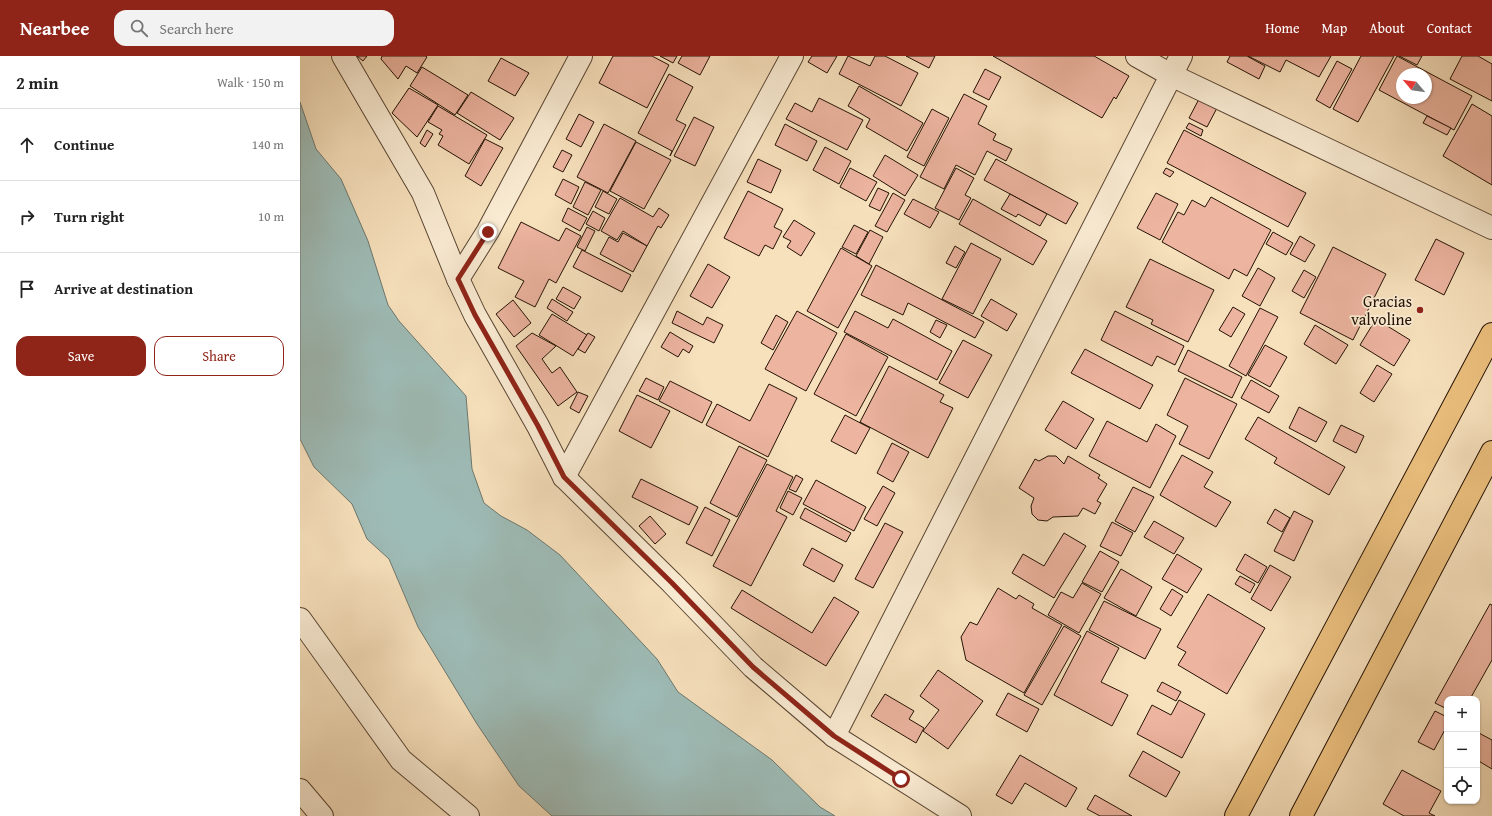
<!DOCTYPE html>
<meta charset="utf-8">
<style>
body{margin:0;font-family:"Gentium Book Plus",serif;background:#f2f2f2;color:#222}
.controls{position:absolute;right:12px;bottom:12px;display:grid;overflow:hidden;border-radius:8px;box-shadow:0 1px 3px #0004}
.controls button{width:36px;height:36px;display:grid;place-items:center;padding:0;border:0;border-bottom:1px solid #e0e0e0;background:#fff;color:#222;font:20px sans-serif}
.compass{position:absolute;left:1096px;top:12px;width:36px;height:36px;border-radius:50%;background:#fff;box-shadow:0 1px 3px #0004;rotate:299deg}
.stop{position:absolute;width:12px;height:12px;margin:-9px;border:3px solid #8f2418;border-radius:50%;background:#fff}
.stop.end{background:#8f2418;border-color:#fff;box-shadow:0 1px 4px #0008}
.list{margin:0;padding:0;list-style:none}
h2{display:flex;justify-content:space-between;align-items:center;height:52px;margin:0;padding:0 16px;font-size:17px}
h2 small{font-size:13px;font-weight:400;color:#767676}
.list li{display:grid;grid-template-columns:26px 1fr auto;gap:12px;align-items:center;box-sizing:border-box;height:72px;padding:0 16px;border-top:1px solid #e0e0e0}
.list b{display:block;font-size:15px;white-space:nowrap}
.list em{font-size:13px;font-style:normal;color:#767676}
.actions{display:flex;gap:8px;padding:12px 16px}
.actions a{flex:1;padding:9px 0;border:1px solid #8f2418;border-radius:12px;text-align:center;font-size:14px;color:#8f2418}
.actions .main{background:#8f2418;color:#fff}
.icon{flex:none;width:22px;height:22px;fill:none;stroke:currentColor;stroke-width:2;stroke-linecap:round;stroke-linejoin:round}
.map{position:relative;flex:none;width:1192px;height:760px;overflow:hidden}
header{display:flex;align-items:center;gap:24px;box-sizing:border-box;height:56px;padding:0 20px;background:#8f2418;color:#fff}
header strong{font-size:19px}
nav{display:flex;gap:22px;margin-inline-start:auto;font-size:14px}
.search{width:280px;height:36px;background:#f2f2f2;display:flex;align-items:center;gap:10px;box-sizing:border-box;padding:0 14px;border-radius:12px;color:#767676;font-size:15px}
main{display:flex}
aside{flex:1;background:#fff}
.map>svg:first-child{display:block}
.water{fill:#9ebcb7;stroke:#6d786f}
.building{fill:#edb4a0;stroke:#241103;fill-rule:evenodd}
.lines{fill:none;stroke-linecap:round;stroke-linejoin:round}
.minor-casing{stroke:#594532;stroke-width:24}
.primary-casing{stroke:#241103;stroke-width:24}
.minor{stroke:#faecd4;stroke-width:22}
.primary{stroke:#ecc07e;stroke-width:22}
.route{stroke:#8f2418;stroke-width:5}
.poi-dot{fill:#8f2418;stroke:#faecd4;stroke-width:1.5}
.labels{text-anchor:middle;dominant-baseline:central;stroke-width:3.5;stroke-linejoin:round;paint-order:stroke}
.poi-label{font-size:16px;fill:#241103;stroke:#faecd4;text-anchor:end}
</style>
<header>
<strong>Nearbee</strong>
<div class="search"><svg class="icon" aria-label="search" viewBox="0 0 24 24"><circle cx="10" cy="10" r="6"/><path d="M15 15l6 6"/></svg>Search here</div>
<nav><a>Home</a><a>Map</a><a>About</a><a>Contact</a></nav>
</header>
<main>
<aside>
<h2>2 min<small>Walk · 150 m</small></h2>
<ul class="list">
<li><svg class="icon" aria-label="ahead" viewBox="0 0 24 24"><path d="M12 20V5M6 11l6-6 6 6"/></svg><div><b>Continue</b></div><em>140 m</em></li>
<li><svg class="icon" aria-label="right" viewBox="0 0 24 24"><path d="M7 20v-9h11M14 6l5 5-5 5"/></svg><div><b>Turn right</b></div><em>10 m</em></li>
<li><svg class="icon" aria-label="arrive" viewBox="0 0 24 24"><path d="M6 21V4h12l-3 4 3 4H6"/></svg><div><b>Arrive at destination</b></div></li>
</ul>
<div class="actions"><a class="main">Save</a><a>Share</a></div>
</aside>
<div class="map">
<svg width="1192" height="760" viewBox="0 0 1192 760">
<rect width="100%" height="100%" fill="#f7e1bd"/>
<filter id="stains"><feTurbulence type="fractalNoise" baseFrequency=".005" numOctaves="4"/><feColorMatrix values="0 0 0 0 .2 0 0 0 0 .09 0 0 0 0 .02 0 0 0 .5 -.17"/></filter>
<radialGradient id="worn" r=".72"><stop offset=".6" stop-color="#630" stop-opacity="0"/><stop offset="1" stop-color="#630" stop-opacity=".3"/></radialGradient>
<!-- water -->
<path class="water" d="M0,46L16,93L41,123L68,185L88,249L99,265L166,340L172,413L184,447L201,460L227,474L260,499L357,603L378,636L472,704L520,751L535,760H252L219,730L177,668L118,571L89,503L67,483L52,448L14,411L0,383Z"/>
<!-- building -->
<g class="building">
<path d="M57,0H67L63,5Z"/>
<path d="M82,0H126L127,1L117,17L106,10L98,23L81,3Z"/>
<path d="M313,0H352L369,9L347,52L299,27Z"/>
<path d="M360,0H377L373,7Z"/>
<path d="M382,0H410L400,19L378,7Z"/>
<path d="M512,0H537L527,17L508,6Z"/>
<path d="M548,0L570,10L575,0H585L618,17L601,50L539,18Z"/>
<path d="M606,0H635L629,12Z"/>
<path d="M693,0H794L829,20L816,43L814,41L802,62Z"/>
<path d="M930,0H947L965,10L959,23L927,6Z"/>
<path d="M948,0H1031L1019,21L986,4L980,16Z"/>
<path d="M1061,0H1094L1058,66L1033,53Z"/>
<path d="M1097,0L1172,40L1154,74L1079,34ZM1102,18H1126V42H1102Z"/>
<path d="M1099,0H1122L1117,9Z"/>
<path d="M1162,0H1178L1192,8V45L1150,23Z"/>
<path d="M201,2L229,17L215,40L188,25Z"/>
<path d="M1037,5L1052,13L1030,52L1016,44Z"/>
<path d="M122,11L168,39L155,59L110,30Z"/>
<path d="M685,13L701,21L689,44L673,36Z"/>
<path d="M369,18L393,31L376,64L386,69L370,100L372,95L338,77Z"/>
<path d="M559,30L623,67L607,95L566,71L570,63L548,50Z"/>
<path d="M109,32L138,49L117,81L92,57Z"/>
<path d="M171,36L214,62L200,84L157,57Z"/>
<path d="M664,38L687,50L678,68L696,78L693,84L712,93L706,105L687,95L675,119L656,109L644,133L620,121Z"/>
<path d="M519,42L563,64L547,94L486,63L495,47L512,56Z"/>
<path d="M899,43L917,52L907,71L889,62Z"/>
<path d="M1172,48L1192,60V129L1143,100Z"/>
<path d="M138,50L187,79L169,108L138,89L143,80L139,78L142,74L128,66Z"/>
<path d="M632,53L649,62L624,110L607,101Z"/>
<path d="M279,58L294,66L281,91L266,83Z"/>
<path d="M1127,60L1151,72L1147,79L1123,67Z"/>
<path d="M394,61L414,71L395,110L374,100Z"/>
<path d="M889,67L903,74L901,80L886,72Z"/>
<path d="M304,68L336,85L308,137L277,121Z"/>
<path d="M485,68L517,85L507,105L475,89Z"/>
<path d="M127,74L133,78L125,91L120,87Z"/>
<path d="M884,74L1006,137L988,171L867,107Z"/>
<path d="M185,83L203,92L181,130L165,120Z"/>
<path d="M336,86L371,104L344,153L310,135Z"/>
<path d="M525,91L551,105L539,128L513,114Z"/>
<path d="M262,94L272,99L263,116L253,111Z"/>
<path d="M585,99L618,119L605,140L573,120Z"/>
<path d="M458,103L481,114L471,137L447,126Z"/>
<path d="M696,103L778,147L766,168L684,124Z"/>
<path d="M550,112L577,126L566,145L540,131Z"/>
<path d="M656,112L674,122L665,139L671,142L659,164L635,152Z"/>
<path d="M866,112L874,116L870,121L863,117Z"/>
<path d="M263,123L279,131L271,148L255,139Z"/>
<path d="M285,126L301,134L288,159L273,151Z"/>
<path d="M578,132L589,137L580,155L569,150Z"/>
<path d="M303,135L317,143L309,158L295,151Z"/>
<path d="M448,135L483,153L474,171L482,175L473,193L465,189L459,200L424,182Z"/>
<path d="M593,137L605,144L587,176L575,170Z"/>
<path d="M856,137L878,148L860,184L837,172Z"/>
<path d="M710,138L747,158L740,170L718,158L716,161L701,153Z"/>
<path d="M911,141L971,174L947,220L934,213L929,223L862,186L878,156L884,159L892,144L905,151Z"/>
<path d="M320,142L353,161L359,152L369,159L361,172L358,170L347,190L323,175L317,184L301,175Z"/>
<path d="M613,143L639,156L630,172L604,158Z"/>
<path d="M673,143L747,185L733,209L659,168Z"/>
<path d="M268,152L287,162L280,175L262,165Z"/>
<path d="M293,155L305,162L299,175L286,168Z"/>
<path d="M494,164L515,177L501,200L487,191L491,185L483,181Z"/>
<path d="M221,166L259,185L266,172L281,180L256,227L249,223L235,251L215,241L224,225L198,212Z"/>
<path d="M554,169L568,176L556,198L542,191Z"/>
<path d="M287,171L295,175L285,195L277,191Z"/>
<path d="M570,174L583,181L569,208L556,200Z"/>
<path d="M973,176L993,187L986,199L966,188Z"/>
<path d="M323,177L347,190L333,216L300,198L309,181L318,186Z"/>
<path d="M1000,180L1015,189L1005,206L990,198Z"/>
<path d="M1136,183L1164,197L1144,239L1115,224Z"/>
<path d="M671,187L701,203L673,258L642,243Z"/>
<path d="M655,190L665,196L656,212L646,207Z"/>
<path d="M1033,191L1086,218L1053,284L1000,257Z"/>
<path d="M541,192L572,210L538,272L507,255Z"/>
<path d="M282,194L331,219L322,236L273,211Z"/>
<path d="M850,203L914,234L888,286L851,268L853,264L826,251Z"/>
<path d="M408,208L430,221L412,252L390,240Z"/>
<path d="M576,209L684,266L675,282L608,247L603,259L561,239Z"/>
<path d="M958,212L975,222L960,250L942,240Z"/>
<path d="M1004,214L1016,221L1004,242L992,235Z"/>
<path d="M263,231L281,241L274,253L256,243Z"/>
<path d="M252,243L273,256L267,265L247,252Z"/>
<path d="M691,243L717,258L707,275L681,260Z"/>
<path d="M213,244L231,267L214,281L196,258Z"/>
<path d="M933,251L945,258L931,281L919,274Z"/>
<path d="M960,252L978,261L946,320L929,310Z"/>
<path d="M377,255L403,269L407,261L423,269L414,287L372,267Z"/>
<path d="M497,255L537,277L506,335L465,313Z"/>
<path d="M555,255L588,272L593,263L652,295L637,324L544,276Z"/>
<path d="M815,255L884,290L875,309L857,300L852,310L801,284Z"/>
<path d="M252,258L287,279L273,300L239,279Z"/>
<path d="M476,259L488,266L473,294L461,287Z"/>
<path d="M1076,263L1110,284L1094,310L1060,289Z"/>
<path d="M636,264L647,269L640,282L630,276Z"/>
<path d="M1015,269L1048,289L1036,308L1004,288Z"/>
<path d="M370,276L393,290L389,297L383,293L378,301L361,291Z"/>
<path d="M232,277L256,290L242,303L252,317L260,311L277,336L258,350L216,290Z"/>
<path d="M288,277L295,281L285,297L278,293Z"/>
<path d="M546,278L588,301L556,360L514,338Z"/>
<path d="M663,284L692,299L668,342L639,327Z"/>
<path d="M965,289L987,301L970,331L948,319Z"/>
<path d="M785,293L853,329L840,353L771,317Z"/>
<path d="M888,294L942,321L932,342L878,315Z"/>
<path d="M1077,309L1092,318L1074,346L1060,337Z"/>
<path d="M589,310L644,339L640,346L653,352L628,402L560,366Z"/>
<path d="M346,322L364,331L358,344L339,335Z"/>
<path d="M885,322L937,348L909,403L879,388L888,370L867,359Z"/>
<path d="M951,324L979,340L969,357L941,342Z"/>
<path d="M370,325L412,346L402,367L359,345Z"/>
<path d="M469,328L497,342L468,401L406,369L417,348L450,365Z"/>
<path d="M278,336L288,340L279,357L270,352Z"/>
<path d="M337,339L370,355L351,392L319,375Z"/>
<path d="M763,345L794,363L776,393L745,374Z"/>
<path d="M999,351L1027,366L1016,386L989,372Z"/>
<path d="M545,359L570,372L556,398L531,385Z"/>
<path d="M958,361L1045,411L1029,439L974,407L977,402L945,383Z"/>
<path d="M807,365L847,386L856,368L876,380L850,432L789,400Z"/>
<path d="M1041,369L1064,380L1056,397L1033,385Z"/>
<path d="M592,387L609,396L593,426L577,417Z"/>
<path d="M439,390L467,404L437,461L410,447Z"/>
<path d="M882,399L913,416L904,431L931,446L916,471L860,439Z"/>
<path d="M748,400H756L764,408L768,400L800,419L798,422L807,428L797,445L801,447L795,458L783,452L778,460L753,461L747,465L738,464L732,458L731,450L734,442L719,432L735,403L739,405Z"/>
<path d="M467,408L493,421L476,455L487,461L451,530L413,510Z"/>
<path d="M496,419L503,423L496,436L489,433Z"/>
<path d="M341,423L398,451L389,469L332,441Z"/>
<path d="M516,424L566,451L554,475L503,448Z"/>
<path d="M583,430L595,437L577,470L564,463Z"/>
<path d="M833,431L854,441L835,476L815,465Z"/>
<path d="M488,435L502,442L493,459L480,452Z"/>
<path d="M405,451L430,464L412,500L386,487Z"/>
<path d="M505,452L551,477L546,486L500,462Z"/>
<path d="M975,453L990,462L982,476L967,467Z"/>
<path d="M994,455L1013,465L994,505L974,495Z"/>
<path d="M350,460L366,478L355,488L339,470Z"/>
<path d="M854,465L884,482L874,498L844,481Z"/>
<path d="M812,466L833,477L821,500L800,490Z"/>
<path d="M585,467L603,476L573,532L555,523Z"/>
<path d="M764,477L786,490L754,542L712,517L723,498L744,510Z"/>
<path d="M512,492L543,509L534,526L503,509Z"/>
<path d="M800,495L819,506L802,536L782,526Z"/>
<path d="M877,498L902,513L887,537L862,523Z"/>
<path d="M945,498L967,511L958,527L936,514Z"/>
<path d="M970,509L991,521L971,555L951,543Z"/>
<path d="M821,513L852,531L836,560L804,542Z"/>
<path d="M940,520L955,528L950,537L935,528Z"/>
<path d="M782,527L801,538L779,577L748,559L761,536L773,542Z"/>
<path d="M698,532L716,543L719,539L734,548L732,552L762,569L724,637L666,604L661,581L670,566L677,569Z"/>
<path d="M872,533L883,540L871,560L860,553Z"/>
<path d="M442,534L512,577L534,541L559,556L526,610L431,552Z"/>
<path d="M908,538L965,572L927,638L878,609L886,596L877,591Z"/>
<path d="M804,545L861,573L845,603L789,574Z"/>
<path d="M1190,548L1192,549V604L1170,643H1147V653L1135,647Z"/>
<path d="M764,570L781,580L742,649L724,639Z"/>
<path d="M787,575L819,592L801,626L828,639L812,670L754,639Z"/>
<path d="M638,614L683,645L648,693L623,675L639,654L620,640Z"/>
<path d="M862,626L881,636L876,645L857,635Z"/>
<path d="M708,637L739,653L727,676L696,659Z"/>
<path d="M585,638L614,655L609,663L624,672L616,687L571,660Z"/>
<path d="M879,644L905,658L882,702L837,678L852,649L871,659Z"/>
<path d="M1135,655L1147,661V670L1134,694L1118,686Z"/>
<path d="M1177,676L1192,684V713L1177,704Z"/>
<path d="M843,695L880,716L866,741L829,720Z"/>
<path d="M720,699L777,732L766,751L725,727L712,748L696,739Z"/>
<path d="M1102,714L1141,735L1129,757L1135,760H1104L1083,748Z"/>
<path d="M795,739L832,760H800L787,753Z"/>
</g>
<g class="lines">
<defs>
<g id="minor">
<path d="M43,0L123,137L158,223L175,259L238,370L264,421L372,527L453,611L534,680L660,760"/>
<path d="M837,0L871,19L1192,172"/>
<path d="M158,223L188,175L281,0"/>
<path d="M264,421L492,0"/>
<path d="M0,563L101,704L168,760"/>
<path d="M534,680L881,0"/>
<path d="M0,734L22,760"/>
</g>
<g id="primary">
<path d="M936,760L1192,278"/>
<path d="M1001,760L1192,396"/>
</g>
</defs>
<!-- minor casing -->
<use href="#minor" class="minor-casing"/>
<!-- primary casing -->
<use href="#primary" class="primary-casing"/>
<!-- minor -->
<use href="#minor" class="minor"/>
<!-- primary -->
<use href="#primary" class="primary"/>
</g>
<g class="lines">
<!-- route -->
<path class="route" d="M188,176L158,223L175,259L238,370L264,421L372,527L453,611L534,680L601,723"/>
</g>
<!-- markers -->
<circle class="poi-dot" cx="1120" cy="254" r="4"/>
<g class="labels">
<!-- poi labels -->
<g class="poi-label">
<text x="1112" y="245">Gracias<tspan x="1112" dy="18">valvoline</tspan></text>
</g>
</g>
<rect width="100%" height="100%" filter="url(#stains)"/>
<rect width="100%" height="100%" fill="url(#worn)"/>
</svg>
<div class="controls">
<button>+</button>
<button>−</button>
<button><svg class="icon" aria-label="locate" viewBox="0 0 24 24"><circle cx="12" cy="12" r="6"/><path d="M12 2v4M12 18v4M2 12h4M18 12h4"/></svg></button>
</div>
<svg class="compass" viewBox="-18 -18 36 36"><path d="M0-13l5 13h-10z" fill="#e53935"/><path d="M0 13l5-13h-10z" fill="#767676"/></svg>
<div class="stop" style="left:601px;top:723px"></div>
<div class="stop end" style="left:188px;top:176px"></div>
</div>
</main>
